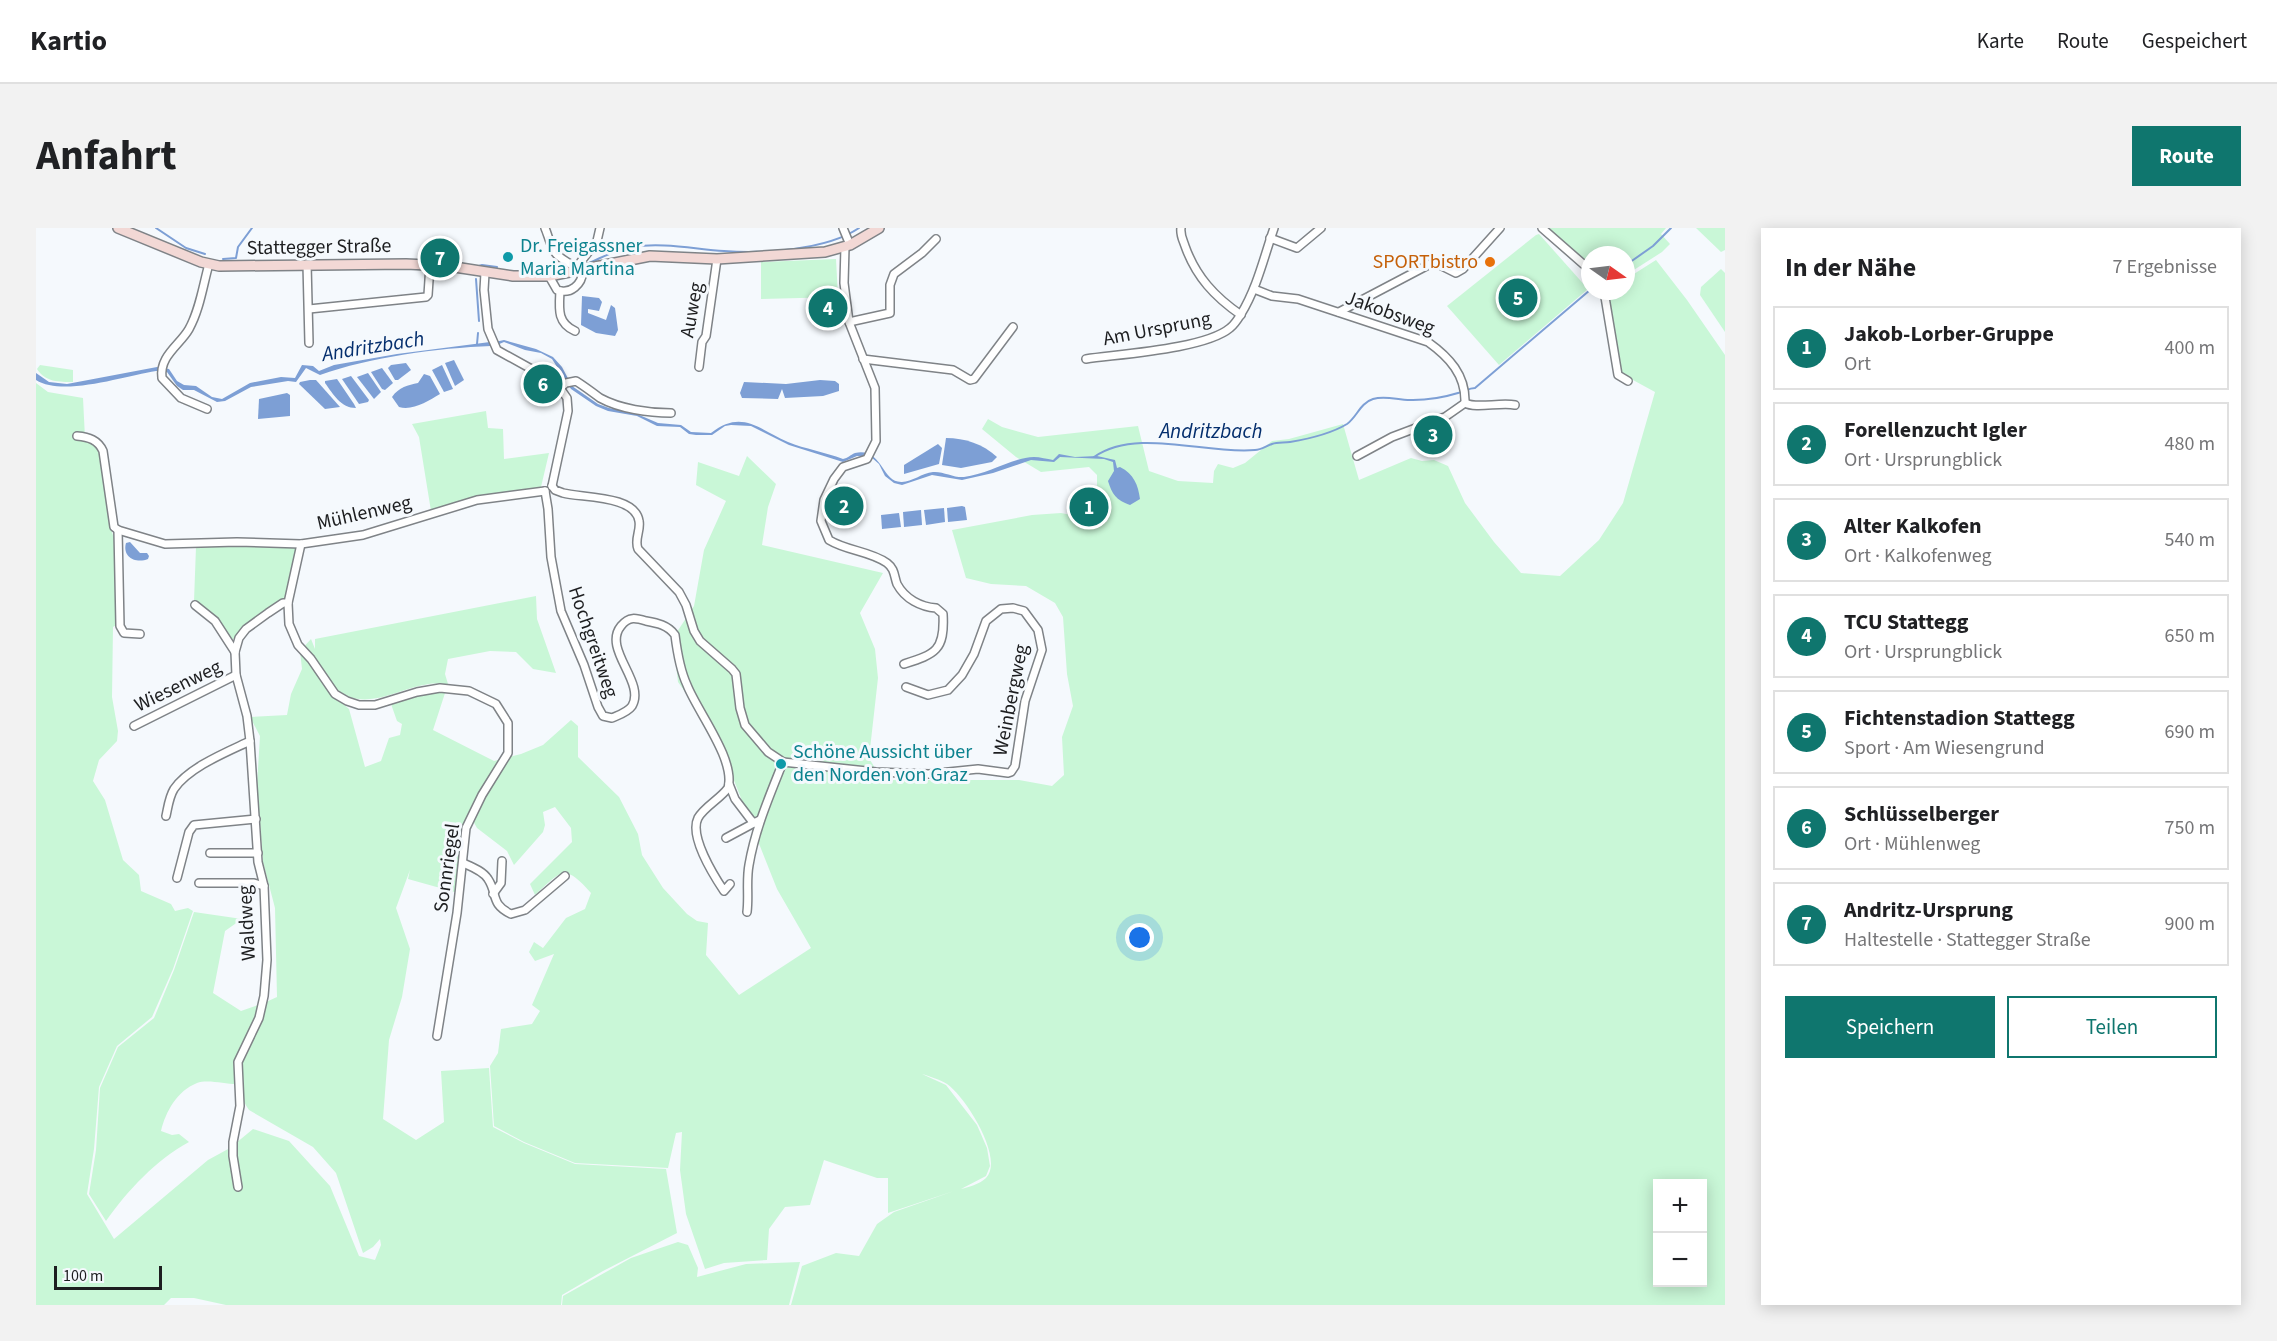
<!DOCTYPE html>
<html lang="de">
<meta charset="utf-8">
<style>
body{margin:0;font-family:"Source Sans 3",sans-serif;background:#f2f2f2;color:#202124}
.controls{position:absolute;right:18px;bottom:18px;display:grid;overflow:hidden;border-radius:0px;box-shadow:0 3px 15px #0003}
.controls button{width:54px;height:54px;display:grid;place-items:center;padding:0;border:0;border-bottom:2px solid #e0e0e0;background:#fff;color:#202124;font:30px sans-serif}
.compass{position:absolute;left:1545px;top:18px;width:54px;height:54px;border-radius:50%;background:#fff;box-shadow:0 3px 15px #0003;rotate:104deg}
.scale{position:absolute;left:18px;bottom:15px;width:108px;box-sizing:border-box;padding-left:6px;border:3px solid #1d1e20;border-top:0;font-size:16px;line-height:21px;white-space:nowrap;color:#1d1e20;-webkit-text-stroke:4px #f5f9fd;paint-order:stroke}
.you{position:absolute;left:1104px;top:710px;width:21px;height:21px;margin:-15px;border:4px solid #fff;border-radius:50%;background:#1a73e8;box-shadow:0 0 0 9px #1a73e833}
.badge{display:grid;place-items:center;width:39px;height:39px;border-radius:50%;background:#0f766e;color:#fff;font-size:20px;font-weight:700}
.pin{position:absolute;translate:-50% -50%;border:3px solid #fff;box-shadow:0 2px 6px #0006}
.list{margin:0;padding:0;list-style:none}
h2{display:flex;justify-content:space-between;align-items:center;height:78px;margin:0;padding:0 24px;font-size:26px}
h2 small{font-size:20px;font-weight:400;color:#757577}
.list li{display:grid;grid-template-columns:39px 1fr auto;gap:18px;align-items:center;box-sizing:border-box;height:84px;margin:0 12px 12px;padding:0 12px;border:2px solid #e0e0e0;border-radius:0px}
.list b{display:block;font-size:22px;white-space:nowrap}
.list p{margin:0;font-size:20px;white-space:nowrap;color:#757577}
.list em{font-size:20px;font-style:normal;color:#757577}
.actions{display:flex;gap:12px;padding:18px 24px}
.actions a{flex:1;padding:14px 0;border:2px solid #0f766e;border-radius:0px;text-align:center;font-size:21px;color:#0f766e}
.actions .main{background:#0f766e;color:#fff}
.map{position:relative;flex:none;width:1689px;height:1077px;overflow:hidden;border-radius:0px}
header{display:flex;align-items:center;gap:36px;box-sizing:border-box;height:84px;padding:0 30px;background:#fff;border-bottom:2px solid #e0e0e0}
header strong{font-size:28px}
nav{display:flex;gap:33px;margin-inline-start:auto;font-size:21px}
.intro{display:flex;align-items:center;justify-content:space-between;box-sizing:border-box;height:144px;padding:0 36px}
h1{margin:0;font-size:42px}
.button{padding:15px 27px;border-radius:0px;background:#0f766e;color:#fff;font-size:21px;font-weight:700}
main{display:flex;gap:36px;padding:0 36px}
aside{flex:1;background:#fff;border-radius:0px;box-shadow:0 3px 15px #0003}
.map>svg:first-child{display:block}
.green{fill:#c9f7d7;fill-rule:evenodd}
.water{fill:#7d9fd5}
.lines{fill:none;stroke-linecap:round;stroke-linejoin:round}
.stream{stroke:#7d9fd5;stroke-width:2}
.street-casing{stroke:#7f8387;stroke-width:10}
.secondary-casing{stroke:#7f8387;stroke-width:12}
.street{stroke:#fff;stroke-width:7}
.secondary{stroke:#f2d8d5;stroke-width:9}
.culture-dot{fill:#0f9aa8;stroke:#f5f9fd;stroke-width:2}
.food-dot{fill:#e8710a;stroke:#f5f9fd;stroke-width:2}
.labels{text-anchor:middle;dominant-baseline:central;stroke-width:6;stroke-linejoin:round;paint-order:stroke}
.culture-label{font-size:20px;fill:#0d838f;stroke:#f5f9fd;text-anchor:start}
.street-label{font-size:20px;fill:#1d1e20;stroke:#f5f9fd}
.food-label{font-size:20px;fill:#c56008;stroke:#f5f9fd;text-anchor:end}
.water-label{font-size:21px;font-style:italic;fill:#042e6d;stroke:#f5f9fd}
</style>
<header>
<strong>Kartio</strong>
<nav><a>Karte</a><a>Route</a><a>Gespeichert</a></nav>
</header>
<div class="intro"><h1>Anfahrt</h1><a class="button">Route</a></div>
<main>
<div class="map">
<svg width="1689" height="1077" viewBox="0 0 1689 1077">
<rect width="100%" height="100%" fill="#f5f9fd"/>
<!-- green -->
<g class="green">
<path d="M1508,0H1630L1625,6L1634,16L1626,24L1590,47V27H1554V40Z"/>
<path d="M1660,0H1689V22L1685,24Z"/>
<path d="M1503,6L1552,61L1463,137L1411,78L1500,7Z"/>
<path d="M800,31L802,69L725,71V34Z"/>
<path d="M1620,32L1651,72L1689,127V1077H755L766,1038L800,1025L823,1028L841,996L858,984L918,963L852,985V950H841L788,932L774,977L749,979L733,1001L731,1032L688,1035L669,1041L650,986L644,942L646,904L640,905L632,940L539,935L488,914L458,898L454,838L462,825L465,801L496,796L504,783L496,777L518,726L499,733L493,724L498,714L507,720L530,690L549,681L555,665C528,634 525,643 499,667L494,656L536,614L535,600L519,579L507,584L509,597L507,604L478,637L471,623L441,600L436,591L457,557L453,554L431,591L422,665L372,651L374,642L360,680L374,721L366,769L353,812L347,891L380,912L408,894L405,843L453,840L457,899L488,915L539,936L630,941L641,1005L567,1043L526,1067L525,1077H190L158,1070H135L128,1077H0V155L12,164L47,170L49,210C55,213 61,215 64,221C76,245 66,285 79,312L80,397L77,399L76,469L82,503L81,513L63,532L57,553L69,572L87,632L103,647L105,663L135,676L139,683L152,680L157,683L137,741L116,789L81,818L63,859L58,921L51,966L78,1011L172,932L194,920L217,901L253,913L294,958L323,1028L339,1032L345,1017L344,1011L337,1019L327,1025L300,945L277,919L213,882C189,849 216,806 230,774L241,769L239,680L227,634L221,557L224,508L214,489L251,487L255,466L266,441L264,423L275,411L279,421V411L500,368L501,391L520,445L497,441L480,424L454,423L412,431L409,446L412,456C406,456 399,455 393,456C362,460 328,486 299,460C295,456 292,449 288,444L299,469L313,481L329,539L345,533L353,510L364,507L366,496L361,493L355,476L380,467L410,462L397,502L458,533L485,526L507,517L535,492L542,498V529L583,569L602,606L606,627L627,660L651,686L661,693L672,695L670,727L703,767L775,720L741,661L680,507L642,454L637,410L658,378L668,322L690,273L660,257L662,234L703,248L711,228L740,256L732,279L726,317L847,345L824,385L839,421L842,450L833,530L846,552H983L1016,558L1028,547L1026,509L1037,478L1031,446L1027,389L1019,375L990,358L955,356L930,350L916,302L996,287L1025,285L1071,294L1073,275L1061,263V247L1053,239L1005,244L980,229L946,201L952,191L966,199L1002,209L1102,198L1113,243L1142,253L1177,255L1178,243L1182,236L1197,240L1209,235L1236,213L1253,211L1307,196L1323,252L1375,230L1386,233L1398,232L1412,238L1429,275L1458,314L1485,345L1524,348L1563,312L1587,275L1619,164L1586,146L1583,139L1570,63H1590V51ZM886,846C892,848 905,852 911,856C929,868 969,931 950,950C944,956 933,959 925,961L950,948L954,938L951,920L941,897L910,857ZM1622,956H1666V1054H1622Z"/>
<path d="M1685,41L1689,45V104L1664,67L1665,59Z"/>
<path d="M4,137L37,142V154C23,154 9,154 1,141Z"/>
<path d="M450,183L452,200L467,201L468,231L513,225L505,259L433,270L395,283L383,209L376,196Z"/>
<path d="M169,317L259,318L260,320C258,333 257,349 253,362C248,376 225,385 214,394C206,400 203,408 194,413L181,391L158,373L160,319Z"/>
<path d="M158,684L206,691L189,703L177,765L205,783L225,776L211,811L200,856C189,856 171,851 161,855C141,863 130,883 125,903L136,907L143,906L153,914C120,932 92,962 70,993L53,966L60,922L64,860L82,819L118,790L138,742Z"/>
<path d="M642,1014L652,1017L662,1040L661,1049L710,1036L764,1034L753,1077H526L527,1068L595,1030Z"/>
</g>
<!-- water -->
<g class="water">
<path d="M546,68L563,70L566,74L563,83L552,81V85L570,92L575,77L579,80L582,102L579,108L560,105L545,97Z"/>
<path d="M468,112L500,121L517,129L526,139L536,158L562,176L573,180L601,186L622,195L645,197L655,204L675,205C706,181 722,201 752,214C769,221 789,224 807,231C812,230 814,227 819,225C847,219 845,255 866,254C876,254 886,245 897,244C907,243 918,250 928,249C952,246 978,229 998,229C1004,229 1011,231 1017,232L1023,226L1039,229L1061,228L1079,232L1081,240L1084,239C1098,246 1102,257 1104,271L1094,277C1080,272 1076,266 1072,253L1078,243L1077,234L1068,231L1024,229L1018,234L995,232L957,245L926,252L896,247L866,257L858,255L849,248L843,236L835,229L821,228L807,234L753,217L715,198L695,197L689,198L676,207H660L653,206L644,199L621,198L601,188L572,183L560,178L535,161L516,131L505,125L489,122L468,114L461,117L459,114Z"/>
<path d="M454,114L455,118C402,120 334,129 284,147L270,140L260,154L252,153L215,159L189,173L181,174L158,162H147L141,158L131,144L120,143C88,148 27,169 0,152V145L13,154L31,156L121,139L133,141L141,153L148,157L160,158L176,169L186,171L214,155L245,149L259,150L266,137L277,138L283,143L298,137L361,126Z"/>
<path d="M418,132L428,152L419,158L409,135Z"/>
<path d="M370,135L375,142L362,152H359L352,140L355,137Z"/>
<path d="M406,137L417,161L408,164L396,142Z"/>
<path d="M346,140L357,155L349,162L346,161L335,144Z"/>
<path d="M332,145L345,164L338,171L321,149Z"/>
<path d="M388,146L394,148L404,166C392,173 377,183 363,179L356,169C363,159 372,157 382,155Z"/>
<path d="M315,148L333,172L332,174L323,176L306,151Z"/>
<path d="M301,151L318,176L320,180C305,180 297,166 289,155V153Z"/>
<path d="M274,152H280L304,179L289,181L263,156L264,154Z"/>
<path d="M784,152L799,153L803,156V163L787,168L749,170L746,161L742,171L706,170L704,165L708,154L750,156Z"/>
<path d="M251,165L254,167V188L222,191L223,171Z"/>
<path d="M910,210C929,210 947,216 961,229L956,234L925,240L906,237Z"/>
<path d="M902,216L906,220L903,236L868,246V237Z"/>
<path d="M926,278L929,279L931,292L912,294L911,280Z"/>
<path d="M908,280L909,294L890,297L888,282Z"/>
<path d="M885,282L886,297L868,299L867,284Z"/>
<path d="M863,285L865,299L846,301L845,287Z"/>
<path d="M94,314L104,325H111L113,328L112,331C100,336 86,329 90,315Z"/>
</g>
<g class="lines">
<!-- stream -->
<g class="stream">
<path d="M120,0L150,20L169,26"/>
<path d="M187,31L200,30L202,19L216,0"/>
<path d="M553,35C567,29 581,21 596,19C626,14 658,21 688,23C727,26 791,22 823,0"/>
<path d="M1590,37L1617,18L1635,0"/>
<path d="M443,38L446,37L461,39"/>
<path d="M490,43H518"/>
<path d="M440,51L443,93"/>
<path d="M441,116L442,105"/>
<path d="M1058,229C1101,199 1170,227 1219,222C1225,222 1230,218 1236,216C1242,214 1248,215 1254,214C1272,211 1296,205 1311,196C1321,189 1324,175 1337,171C1351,167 1363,173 1377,172C1391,172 1409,169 1422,165C1429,164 1432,160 1439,160L1554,62"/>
</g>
<defs>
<g id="street">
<path d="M509,0C512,7 514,16 518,23C523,32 537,35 544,44"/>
<path d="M807,0L814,17"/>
<path d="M1145,0C1144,7 1147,12 1149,18C1160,49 1179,69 1205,87"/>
<path d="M1506,0L1554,42"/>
<path d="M1234,10L1261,20L1285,0"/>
<path d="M809,19L808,55L813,94L839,160L840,213L831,231L807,239L798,251L788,272L785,293L793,312C811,323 834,323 851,335C859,341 858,348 861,356C869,371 885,379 900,380L907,386C909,423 899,426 868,436"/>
<path d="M271,36L273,115"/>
<path d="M544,44L543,36L561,13L564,0"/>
<path d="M449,45L448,62L452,101L461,122L508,148L524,160L531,170L532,183L516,258"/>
<path d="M513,48L521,62C535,67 546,56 547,43"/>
<path d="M1218,61L1236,68L1262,71L1392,114C1413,129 1430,147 1429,175"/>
<path d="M524,63C523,81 521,95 539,103"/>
<path d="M1568,63L1582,147L1592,153"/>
<path d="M273,81L390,69L392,67L394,37"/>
<path d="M1303,84L1398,34L1420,45L1427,41L1464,0"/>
<path d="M813,94L854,85V57L858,46L886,25L900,11"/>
<path d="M827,131L917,142L934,152L938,151L977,99"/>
<path d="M1050,131C1084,126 1169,121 1194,100C1198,97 1202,91 1205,86C1221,60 1228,29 1238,0"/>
<path d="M663,139L666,114L670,108L681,31"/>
<path d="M524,160L530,155L540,153C548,158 556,164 564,170C584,181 613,185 635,185"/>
<path d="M1429,175C1440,181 1464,174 1479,177"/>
<path d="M171,181L145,170L126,150C123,128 144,117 153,101C164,81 167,57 173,36"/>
<path d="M41,208C53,209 62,212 67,223L78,299L82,302L129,316L201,314L265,316L327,307L441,272L509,263"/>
<path d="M1321,228L1356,209L1409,189L1429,175"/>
<path d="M516,258L519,262L527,265C546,270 599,267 603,293C605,303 598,311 602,321L643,364L650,377L658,403L664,413L696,441L700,446L704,480L709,497L732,524L747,534L840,544L893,546L942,541L972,545L975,544L979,538L989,473L1006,422L1002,402L988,383L977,380L965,381L950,393L938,426L926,447L912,462L892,467L870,459"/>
<path d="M509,263L512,281L515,329L525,383L548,437L562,479L567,488L576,490C583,487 592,484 596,478C610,454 566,421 585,398C593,388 600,390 610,393C621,395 632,397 639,407C641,423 644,442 651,457C661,483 700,532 692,560C684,571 668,579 662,590C653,608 678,648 688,663L694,656"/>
<path d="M82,302L84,398L88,405L104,406"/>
<path d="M252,375L253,396L262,417L275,431L299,466L311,473L323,477H339L381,464L404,460L433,463L460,476L472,495V525L446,567L430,600L421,685L401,808"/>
<path d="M159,377L179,393L199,424"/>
<path d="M98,498L200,447"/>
<path d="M693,556L699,571L715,592L718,595L724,592"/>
<path d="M130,588C132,579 133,569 138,561C153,539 191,524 214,513"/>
<path d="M690,610L718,595"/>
<path d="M174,625H222"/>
<path d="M427,635C436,639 447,643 452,651C462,666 454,676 475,686L489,682L529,648"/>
<path d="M141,650L153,604L158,597L220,591"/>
<path d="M163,655H218L228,658"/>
<path d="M457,666L465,655L466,633"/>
<path d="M711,684C713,668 710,653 713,637C719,601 734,567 747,534"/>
<path d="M202,959L197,928V914L204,878L202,834L223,790L228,768L231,732L228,658L222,634L214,513L211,488L200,447L199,424L203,410L210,401L232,385L247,375H252L265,316"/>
</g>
<path id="secondary" d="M82,0L165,34L183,38L370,36L412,38L477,48H513L614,28L681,31L789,24L814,17L843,0"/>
</defs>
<!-- street casing -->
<use href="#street" class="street-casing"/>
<!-- secondary casing -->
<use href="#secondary" class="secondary-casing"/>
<!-- street -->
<use href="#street" class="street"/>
<!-- secondary -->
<use href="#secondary" class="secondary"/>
</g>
<!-- markers -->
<g class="culture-dot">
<circle cx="472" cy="29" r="6"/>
<circle cx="745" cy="536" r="6"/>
</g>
<circle class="food-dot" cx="1454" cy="34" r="6"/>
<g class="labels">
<!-- culture labels -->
<g class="culture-label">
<text x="484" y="18">Dr. Freigassner<tspan x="484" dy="23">Maria Martina</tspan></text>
<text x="757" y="524">Schöne Aussicht über<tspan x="757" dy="23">den Norden von Graz</tspan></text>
</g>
<!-- street labels -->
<g class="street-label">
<text transform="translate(283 19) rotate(-1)">Stattegger Straße</text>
<text transform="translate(656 82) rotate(-80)">Auweg</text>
<text transform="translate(1354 85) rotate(20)">Jakobsweg</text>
<text transform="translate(1121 101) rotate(-11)">Am Ursprung</text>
<text transform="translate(328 285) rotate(-13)">Mühlenweg</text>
<text transform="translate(557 414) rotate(71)">Hochgreitweg</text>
<text transform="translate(142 458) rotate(-26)">Wiesenweg</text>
<text transform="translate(975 472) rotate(-79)">Weinbergweg</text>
<text transform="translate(411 640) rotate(-82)">Sonnriegel</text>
<text transform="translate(211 695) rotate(-93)">Waldweg</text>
</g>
<!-- food labels -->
<g class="food-label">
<text x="1442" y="34">SPORTbistro</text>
</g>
<!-- water labels -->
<g class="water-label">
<text transform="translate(337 118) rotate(-9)">Andritzbach</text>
<text x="1175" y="203">Andritzbach</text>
</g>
</g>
</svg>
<div class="controls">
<button>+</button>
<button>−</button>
</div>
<svg class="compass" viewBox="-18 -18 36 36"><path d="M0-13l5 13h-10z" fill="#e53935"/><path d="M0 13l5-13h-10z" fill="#757577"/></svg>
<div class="scale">100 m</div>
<div class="you"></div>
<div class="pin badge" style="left:1053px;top:279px">1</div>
<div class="pin badge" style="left:808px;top:278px">2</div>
<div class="pin badge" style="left:1397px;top:207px">3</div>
<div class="pin badge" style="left:792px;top:80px">4</div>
<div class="pin badge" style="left:1482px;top:70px">5</div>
<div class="pin badge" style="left:507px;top:156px">6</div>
<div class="pin badge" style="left:404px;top:30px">7</div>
</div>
<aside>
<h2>In der Nähe<small>7 Ergebnisse</small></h2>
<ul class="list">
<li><span class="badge">1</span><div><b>Jakob-Lorber-Gruppe</b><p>Ort</p></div><em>400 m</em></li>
<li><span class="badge">2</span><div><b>Forellenzucht Igler</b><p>Ort · Ursprungblick</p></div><em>480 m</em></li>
<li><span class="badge">3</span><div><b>Alter Kalkofen</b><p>Ort · Kalkofenweg</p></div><em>540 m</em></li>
<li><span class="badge">4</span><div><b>TCU Stattegg</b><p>Ort · Ursprungblick</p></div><em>650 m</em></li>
<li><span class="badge">5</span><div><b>Fichtenstadion Stattegg</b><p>Sport · Am Wiesengrund</p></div><em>690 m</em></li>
<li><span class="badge">6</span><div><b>Schlüsselberger</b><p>Ort · Mühlenweg</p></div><em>750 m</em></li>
<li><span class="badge">7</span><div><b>Andritz-Ursprung</b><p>Haltestelle · Stattegger Straße</p></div><em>900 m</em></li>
</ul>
<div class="actions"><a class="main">Speichern</a><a>Teilen</a></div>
</aside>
</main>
